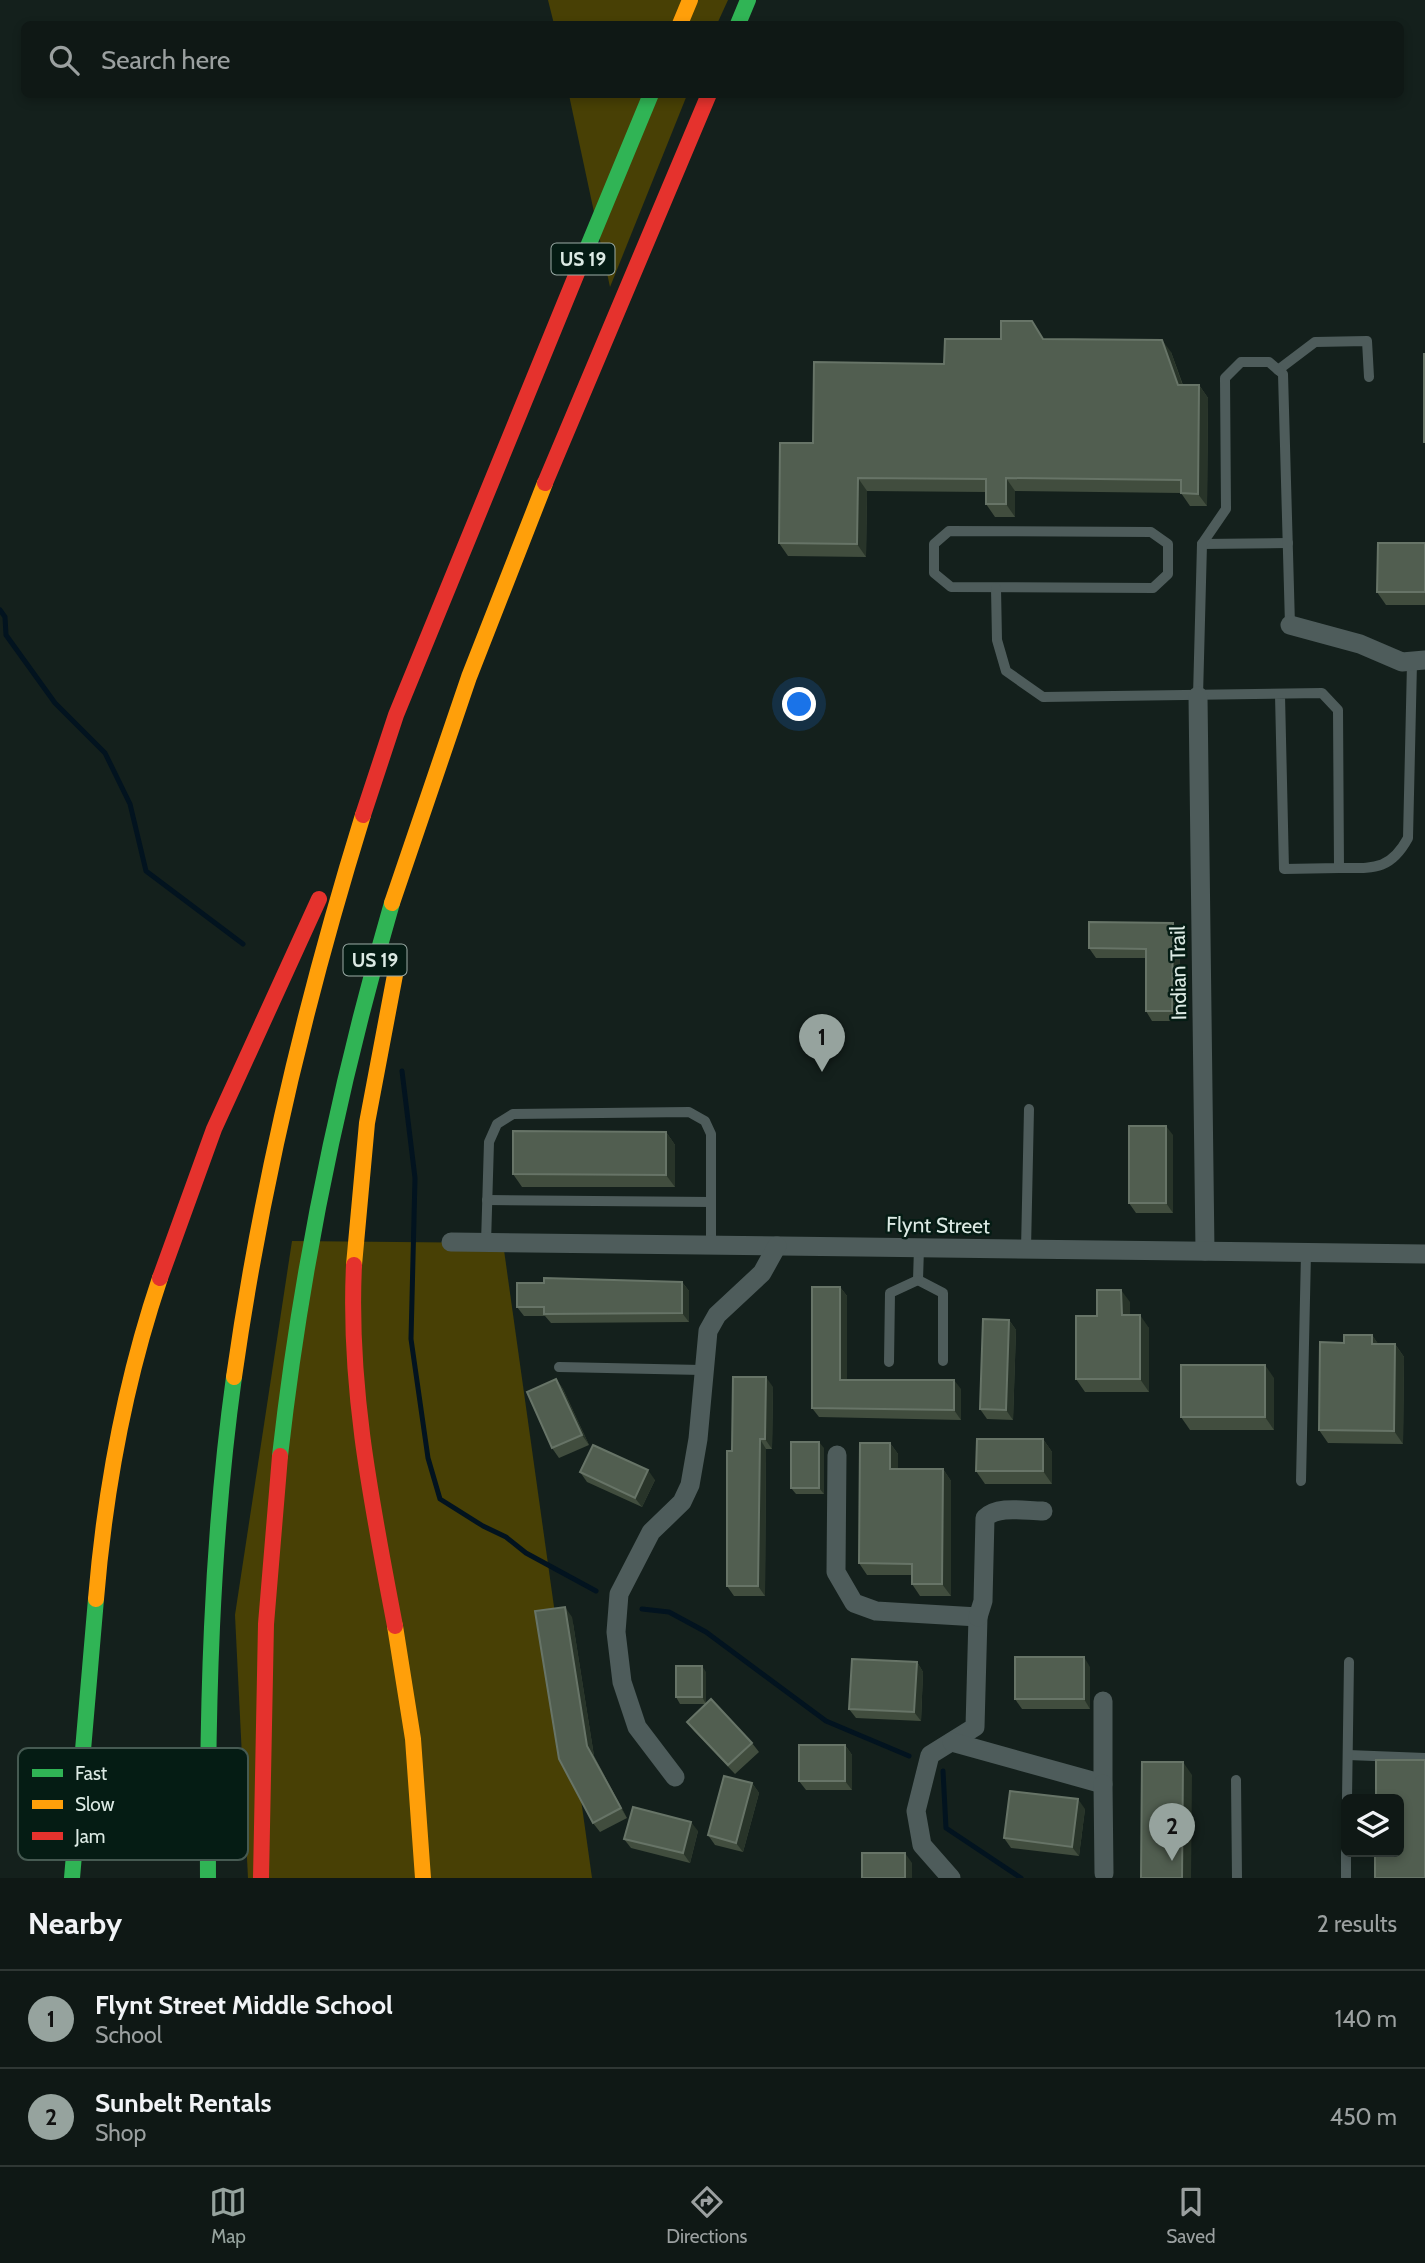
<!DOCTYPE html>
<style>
body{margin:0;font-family:Cabin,sans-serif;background:#1d2522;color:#f1f3f6}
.controls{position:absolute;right:21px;bottom:21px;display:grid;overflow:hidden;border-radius:10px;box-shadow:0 4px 10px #0003}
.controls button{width:63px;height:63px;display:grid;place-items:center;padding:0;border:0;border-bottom:2px solid #2f3734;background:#0f1815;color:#f1f3f6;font:35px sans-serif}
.you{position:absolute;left:800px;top:705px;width:24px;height:24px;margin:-18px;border:5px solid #fff;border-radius:50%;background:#1a73e8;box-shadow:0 0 0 10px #1a73e833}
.badge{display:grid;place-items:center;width:46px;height:46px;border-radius:50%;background:#96a39e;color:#111;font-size:23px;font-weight:700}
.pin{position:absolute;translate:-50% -58px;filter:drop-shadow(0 2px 4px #0008)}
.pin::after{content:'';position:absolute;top:37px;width:24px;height:21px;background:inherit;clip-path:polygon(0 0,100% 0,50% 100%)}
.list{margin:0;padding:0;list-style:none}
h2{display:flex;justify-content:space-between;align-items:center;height:91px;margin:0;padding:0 28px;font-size:30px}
h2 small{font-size:23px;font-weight:400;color:#9ba0a0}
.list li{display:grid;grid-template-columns:46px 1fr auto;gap:21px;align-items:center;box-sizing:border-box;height:98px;padding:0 28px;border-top:2px solid #2f3734}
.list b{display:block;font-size:26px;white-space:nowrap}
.list p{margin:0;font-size:23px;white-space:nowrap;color:#9ba0a0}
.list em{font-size:23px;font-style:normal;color:#9ba0a0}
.icon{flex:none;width:38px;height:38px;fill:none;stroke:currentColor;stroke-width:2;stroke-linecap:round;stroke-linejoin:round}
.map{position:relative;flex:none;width:1425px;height:1878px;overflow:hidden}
.search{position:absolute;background:#0f1815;box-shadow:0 4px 10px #0003;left:21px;right:21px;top:21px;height:77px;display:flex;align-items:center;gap:18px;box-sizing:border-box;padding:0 24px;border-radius:10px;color:#9ba0a0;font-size:26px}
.sheet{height:287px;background:#0f1815}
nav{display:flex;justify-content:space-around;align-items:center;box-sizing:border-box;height:98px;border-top:2px solid #2f3734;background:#0f1815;font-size:19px;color:#9ba0a0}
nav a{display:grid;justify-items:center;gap:4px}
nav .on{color:#96a39e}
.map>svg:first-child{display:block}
.forest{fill:#484005}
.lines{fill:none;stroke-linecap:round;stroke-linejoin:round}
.stream{stroke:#02131f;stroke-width:5}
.lane{stroke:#4e5c5b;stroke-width:10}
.street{stroke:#4e5c5b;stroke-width:19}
.fast{stroke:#30b455;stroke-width:16}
.slow{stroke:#ff9f0a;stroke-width:16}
.jam{stroke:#e5322d;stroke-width:16}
.wall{fill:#414d3e}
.shaded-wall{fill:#283429}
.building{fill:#515e50;stroke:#677467;stroke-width:2}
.labels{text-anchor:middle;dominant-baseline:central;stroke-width:5;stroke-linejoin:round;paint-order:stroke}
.shield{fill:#051c14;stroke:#9caca6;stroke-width:2}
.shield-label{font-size:19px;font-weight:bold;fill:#dceae4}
.street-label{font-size:21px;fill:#dceae4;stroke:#051c14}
.key{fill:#051c14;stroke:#465a52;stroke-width:2}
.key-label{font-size:19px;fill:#dceae4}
</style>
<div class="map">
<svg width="1425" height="1878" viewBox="0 0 1425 1878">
<rect width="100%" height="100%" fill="#14201c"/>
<!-- forest -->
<g class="forest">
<path d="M548,0H728L717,24H554Z"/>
<path d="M569,95H687L610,287Z"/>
<path d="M292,1241L503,1243L592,1878H248L235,1615Z"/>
</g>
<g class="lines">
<!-- stream -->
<g class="stream">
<path d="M0,610L5,617L6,635L55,703L105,753L130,804L146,871L243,944"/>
<path d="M402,1071L415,1178L411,1339L428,1458L440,1499L483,1526L506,1537L526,1553L596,1591"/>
<path d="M642,1609L669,1612L706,1632L826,1721L909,1756"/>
<path d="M943,1771L946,1828L1021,1878"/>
</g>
<!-- lane -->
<g class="lane">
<path d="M1278,370L1315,342L1367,341L1369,377"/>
<path d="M949,531L1151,532L1168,544V574L1153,588L951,587L934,573V544Z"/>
<path d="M1202,544L1288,543"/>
<path d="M996,588L997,640L1006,671L1043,697L1322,693L1338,710L1339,868L1284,869L1280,695"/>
<path d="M1198,696L1202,544L1226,509L1225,378L1241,362H1269L1283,374L1290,625"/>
<path d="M1339,868C1373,868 1390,871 1408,838L1412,663"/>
<path d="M487,1200L711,1202"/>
<path d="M486,1243L489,1142L497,1124L513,1114L689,1112L705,1121L711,1134V1245"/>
<path d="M919,1248L918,1280L943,1293V1361"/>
<path d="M1026,1249L1029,1109"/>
<path d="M889,1362L890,1293L918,1280"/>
<path d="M559,1367L702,1370"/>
<path d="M1301,1481L1306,1253"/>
<path d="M1348,1755L1425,1758"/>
<path d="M1236,1780L1237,1878"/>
<path d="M1347,1799L1349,1662"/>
<path d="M1346,1878V1852"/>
</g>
<!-- street -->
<g class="street">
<path d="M1290,625L1360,644L1402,662L1425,660"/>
<path d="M1198,696L1205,1251"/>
<path d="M451,1242L1425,1254"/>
<path d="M837,1455L836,1572L854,1603L876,1611L978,1617L975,1727L930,1755L916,1811L922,1845L951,1878"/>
<path d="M978,1617L983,1601L985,1518C998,1505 1025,1511 1043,1511"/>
<path d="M952,1742L1103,1784V1701"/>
<path d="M675,1777L637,1727L622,1682L616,1632L619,1594L651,1532L682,1502L690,1485L698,1439L708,1331L717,1315L762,1273L777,1246"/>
<path d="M1103,1784L1104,1873"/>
</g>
<!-- fast -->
<g class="fast">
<path d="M738,24L748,0"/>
<path d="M586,251L651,94"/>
<path d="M280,1456C301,1268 339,1085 392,903"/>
<path d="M72,1878L96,1599"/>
<path d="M208,1878C207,1710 211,1543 234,1377"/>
</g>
<!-- slow -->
<g class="slow">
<path d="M680,24L690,0"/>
<path d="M392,903L469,677L545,483"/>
<path d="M354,1265L367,1123L398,959"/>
<path d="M234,1377C261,1186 306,999 363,815"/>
<path d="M96,1599C105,1490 125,1382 160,1278"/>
<path d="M395,1626L413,1739L423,1878"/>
</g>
<!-- jam -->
<g class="jam">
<path d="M545,483L709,94"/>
<path d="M363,815L396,715L586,251"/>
<path d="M354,1265C348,1388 372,1505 395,1626"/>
<path d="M160,1278L214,1129L319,899"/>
<path d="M261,1878L266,1624L280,1456"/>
</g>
</g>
<!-- wall -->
<g class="wall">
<path d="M1001,339H1044L1171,352L1183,385H1199L1208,398L1207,506H1190L1181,493L1015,491V517H995L986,504V492L867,491L866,557L788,556L779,543L813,443L944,364Z"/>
<path d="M1425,543V605H1386L1377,592Z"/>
<path d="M1173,923L1180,933L1179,1021H1152L1146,1011V958H1096L1089,948Z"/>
<path d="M666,1132L675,1145V1187H522L513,1174Z"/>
<path d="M1173,1135V1213H1136L1129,1203Z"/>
<path d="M682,1282L689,1291V1322L551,1323L545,1316H524L517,1307Z"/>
<path d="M840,1287L847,1296V1380L961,1389V1420L819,1417L812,1408Z"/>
<path d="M1130,1302V1315L1149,1328V1392H1085L1076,1379L1097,1316Z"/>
<path d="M1009,1320L1016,1330L1013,1420L987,1419L980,1409Z"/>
<path d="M1372,1335L1378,1344H1395L1404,1357L1403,1444L1328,1443L1319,1430L1344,1343Z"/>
<path d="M1274,1378V1430H1190L1181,1417Z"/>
<path d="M556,1379L563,1389L589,1445L559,1458L552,1448Z"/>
<path d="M773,1387L772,1449H766L765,1596H734L727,1586L732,1451Z"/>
<path d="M1043,1439L1052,1452V1484H985L976,1471Z"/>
<path d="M890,1443L898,1454V1469H943L951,1481V1596H920L912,1584V1575H867L859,1563Z"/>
<path d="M824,1448V1494H796L791,1488Z"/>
<path d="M580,1472L655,1480L642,1507L587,1482Z"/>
<path d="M572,1617L594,1756L627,1818L600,1832L593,1823Z"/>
<path d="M917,1662L923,1672L921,1721L856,1718L849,1709Z"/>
<path d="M1090,1667V1709H1022L1015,1699Z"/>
<path d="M706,1672V1704L752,1743L759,1752L735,1774L694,1731L687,1722L706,1704H680L676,1697Z"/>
<path d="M845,1745L852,1755V1790H806L799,1781Z"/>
<path d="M752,1783L759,1793L743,1852L715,1845L708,1835Z"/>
<path d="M1085,1809L1079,1856L1011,1848L1004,1838Z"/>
<path d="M698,1831L690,1863L631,1848L624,1839Z"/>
</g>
<!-- shaded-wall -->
<g class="shaded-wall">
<path d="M1162,340L1171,352L1187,398L1178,385Z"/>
<path d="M1199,385L1208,398L1207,506L1198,494Z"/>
<path d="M858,478L867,491L866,557L857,544Z"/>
<path d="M1006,478L1015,491V517L1006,504Z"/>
<path d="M1173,923L1180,933L1179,1021L1172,1011Z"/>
<path d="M1166,1126L1173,1135V1213L1166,1203Z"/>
<path d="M666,1132L675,1145V1187L666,1175Z"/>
<path d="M682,1282L689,1291V1322L682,1313Z"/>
<path d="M840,1287L847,1296V1389L840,1380Z"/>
<path d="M1121,1290L1130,1302V1328L1122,1315Z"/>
<path d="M1140,1315L1149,1328V1392L1140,1379Z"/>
<path d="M1009,1320L1016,1330L1013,1420L1006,1410Z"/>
<path d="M1372,1335L1381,1348L1372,1344Z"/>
<path d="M1395,1344L1404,1357L1403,1444L1394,1431Z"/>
<path d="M1265,1365L1274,1378V1430L1265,1417Z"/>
<path d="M766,1377L773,1387L772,1449L765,1439Z"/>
<path d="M556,1379L563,1389L589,1445L582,1435Z"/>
<path d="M954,1380L961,1389V1420L954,1410Z"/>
<path d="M760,1439L766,1449L765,1596L758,1586Z"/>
<path d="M1043,1439L1052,1452V1484L1043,1471Z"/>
<path d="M819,1442L824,1448V1494L819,1488Z"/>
<path d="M890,1443L898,1454V1480L890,1469Z"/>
<path d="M943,1469L951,1481V1596L942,1584Z"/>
<path d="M648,1470L655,1480L642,1507L635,1498Z"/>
<path d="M565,1607L572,1617L594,1756L627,1818L621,1808L587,1746Z"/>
<path d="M1084,1657L1090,1667V1709L1084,1699Z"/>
<path d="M917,1662L923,1672L921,1721L914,1712Z"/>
<path d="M702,1666L706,1672V1704L702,1697Z"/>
<path d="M845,1745L852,1755V1790L845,1781Z"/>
<path d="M1183,1762L1192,1775L1191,1878H1182Z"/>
<path d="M752,1783L759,1793L743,1852L736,1843Z"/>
<path d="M1078,1799L1085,1809L1079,1856L1072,1847Z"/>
<path d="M691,1822L698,1831L690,1863L683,1853Z"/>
<path d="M905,1853L912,1863V1878H905Z"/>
</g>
<!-- building -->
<g class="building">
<path d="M1001,321H1032L1043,339L1162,340L1178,385H1199L1198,494L1181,493V480L1006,478V504H986V479L858,478L857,544L779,543L780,443H813L814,362L944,364L945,339H1001Z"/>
<rect x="1424" y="354" width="1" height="88"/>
<path d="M1378,543H1425V592H1377Z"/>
<path d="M1089,922L1173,923L1172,1011H1146V949L1089,948Z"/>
<rect x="1129" y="1126" width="37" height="77"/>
<path d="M513,1131L666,1132V1175L513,1174Z"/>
<path d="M544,1278L682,1282V1313L544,1314V1307H517V1283H544Z"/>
<path d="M812,1287H840V1380H954V1410L812,1408Z"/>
<path d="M1097,1290H1121L1122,1315H1140V1379H1076V1316H1097Z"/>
<path d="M983,1319L1009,1320L1006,1410L980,1409Z"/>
<path d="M1344,1335H1372V1344H1395L1394,1431L1319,1430L1320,1342L1344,1343Z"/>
<rect x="1181" y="1365" width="84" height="52"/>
<path d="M733,1377H766L765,1439H760L758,1586H727V1451H732Z"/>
<path d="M556,1379L582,1435L552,1448L527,1392Z"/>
<path d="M977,1439H1043V1471H976Z"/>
<rect x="791" y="1442" width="28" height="46"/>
<path d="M860,1443H890V1469H943L942,1584H912V1564L859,1563Z"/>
<path d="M593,1445L648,1470L635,1498L580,1472Z"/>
<path d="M565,1607L587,1746L621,1808L593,1823L559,1759L535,1611Z"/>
<rect x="1015" y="1657" width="69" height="42"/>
<path d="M852,1659L917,1662L914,1712L849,1709Z"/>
<rect x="676" y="1666" width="26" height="31"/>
<path d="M711,1699L752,1743L728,1765L687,1722Z"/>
<rect x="799" y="1745" width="46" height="36"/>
<path d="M1376,1760H1425V1878H1375V1852H1399V1799H1376Z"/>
<path d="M1142,1762H1183L1182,1878H1141Z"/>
<path d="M724,1776L752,1783L736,1843L708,1835Z"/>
<path d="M1010,1791L1078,1799L1072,1847L1004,1838Z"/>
<path d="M633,1807L691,1822L683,1853L624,1839Z"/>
<rect x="862" y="1853" width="43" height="25"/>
</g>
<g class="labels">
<!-- shield labels -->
<g class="shield">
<rect x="551.5" y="243.5" width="63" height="31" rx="5"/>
<rect x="343.5" y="944.5" width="63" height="31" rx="5"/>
</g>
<g class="shield-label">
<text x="583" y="259">US 19</text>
<text x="375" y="960">US 19</text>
</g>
<!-- street labels -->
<g class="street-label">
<text transform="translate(1178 973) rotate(-91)">Indian Trail</text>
<text transform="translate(938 1225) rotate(1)">Flynt Street</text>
</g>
</g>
<!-- legend -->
<rect x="18" y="1748" width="230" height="112" rx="10" class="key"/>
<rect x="32" y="1769" width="31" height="8" fill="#30b455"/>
<rect x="32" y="1800" width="31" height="9" fill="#ff9f0a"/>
<rect x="32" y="1832" width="31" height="8" fill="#e5322d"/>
<g class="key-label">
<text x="75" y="1780">Fast</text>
<text x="75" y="1811">Slow</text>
<text x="75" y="1843">Jam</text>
</g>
</svg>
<div class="controls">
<button><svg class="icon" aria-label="layers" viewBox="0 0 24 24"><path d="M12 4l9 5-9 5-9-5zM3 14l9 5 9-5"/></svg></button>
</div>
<div class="you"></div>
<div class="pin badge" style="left:822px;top:1072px">1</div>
<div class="pin badge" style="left:1172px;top:1861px">2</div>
<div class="search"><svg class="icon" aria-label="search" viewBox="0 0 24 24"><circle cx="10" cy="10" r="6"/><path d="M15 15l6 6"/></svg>Search here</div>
</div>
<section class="sheet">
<h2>Nearby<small>2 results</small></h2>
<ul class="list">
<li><span class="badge">1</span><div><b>Flynt Street Middle School</b><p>School</p></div><em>140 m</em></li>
<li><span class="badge">2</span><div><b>Sunbelt Rentals</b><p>Shop</p></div><em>450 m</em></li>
</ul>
</section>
<nav>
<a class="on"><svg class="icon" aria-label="map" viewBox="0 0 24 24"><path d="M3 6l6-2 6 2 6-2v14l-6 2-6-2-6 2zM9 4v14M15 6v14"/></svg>Map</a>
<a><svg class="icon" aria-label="directions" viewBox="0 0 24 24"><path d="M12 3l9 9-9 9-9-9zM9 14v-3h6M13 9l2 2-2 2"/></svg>Directions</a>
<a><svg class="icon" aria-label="saved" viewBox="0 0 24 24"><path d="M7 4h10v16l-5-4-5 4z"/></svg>Saved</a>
</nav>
